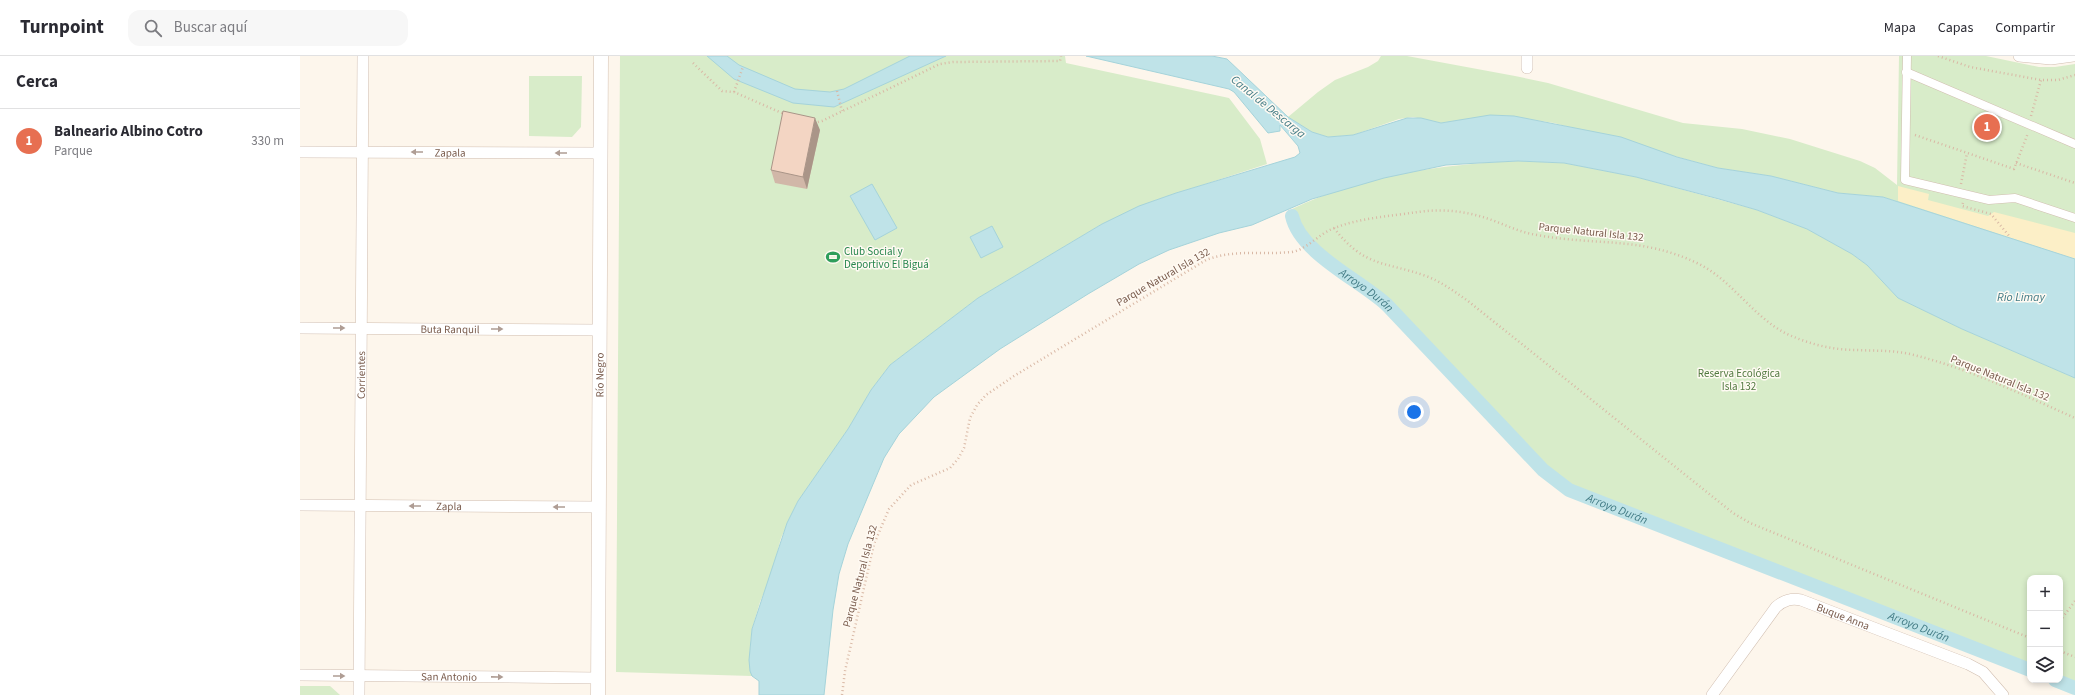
<!DOCTYPE html>
<html lang="es">
<meta charset="utf-8">
<style>
body{margin:0;font-family:"Source Sans 3",sans-serif;background:#f7f7f7;color:#2b2b33}
.controls{position:absolute;right:12px;bottom:12px;display:grid;overflow:hidden;border-radius:8px;box-shadow:0 2px 6px #0003}
.controls button{width:36px;height:36px;display:grid;place-items:center;padding:0;border:0;border-bottom:1px solid #e1e1e2;background:#fff;color:#2b2b33;font:20px sans-serif}
.you{position:absolute;left:1114px;top:356px;width:14px;height:14px;margin:-10px;border:3px solid #fff;border-radius:50%;background:#1a73e8;box-shadow:0 0 0 6px #1a73e833}
.badge{display:grid;place-items:center;width:26px;height:26px;border-radius:50%;background:#e76f51;color:#fff;font-size:13px;font-weight:700}
.pin{position:absolute;translate:-50% -50%;border:2px solid #fff;box-shadow:0 1px 4px #0006}
.list{margin:0;padding:0;list-style:none}
h2{display:flex;justify-content:space-between;align-items:center;height:52px;margin:0;padding:0 16px;font-size:17px}
h2 small{font-size:13px;font-weight:400;color:#7c7c81}
.list li{display:grid;grid-template-columns:26px 1fr auto;gap:12px;align-items:center;box-sizing:border-box;height:64px;padding:0 16px;border-top:1px solid #e1e1e2}
.list b{display:block;font-size:15px;white-space:nowrap}
.list p{margin:0;font-size:13px;white-space:nowrap;color:#7c7c81}
.list em{font-size:13px;font-style:normal;color:#7c7c81}
.icon{flex:none;width:22px;height:22px;fill:none;stroke:currentColor;stroke-width:2;stroke-linecap:round;stroke-linejoin:round}
.map{position:relative;flex:none;width:1775px;height:639px;overflow:hidden}
header{display:flex;align-items:center;gap:24px;box-sizing:border-box;height:56px;padding:0 20px;background:#fff;border-bottom:1px solid #e1e1e2}
header strong{font-size:19px}
nav{display:flex;gap:22px;margin-inline-start:auto;font-size:14px}
.search{width:280px;height:36px;background:#f7f7f7;display:flex;align-items:center;gap:10px;box-sizing:border-box;padding:0 14px;border-radius:12px;color:#7c7c81;font-size:15px}
main{display:flex}
aside{flex:1;background:#fff}
.map>svg:first-child{display:block}
.green{fill:#d8ecc9}
.sand{fill:#fcefc7}
.water{fill:#bfe3e8;stroke:#a5d3da}
.lines{fill:none;stroke-linecap:round;stroke-linejoin:round}
.canal{stroke:#bfe3e8;stroke-width:14}
.pedestrian-casing{stroke:#d1beb0;stroke-width:9}
.minor-casing{stroke:#d1beb0;stroke-width:12}
.tertiary-casing{stroke:#d1beb0;stroke-width:15}
.path{stroke:#d9b8a5;stroke-width:2.5;stroke-dasharray:1 3;stroke-linecap:butt}
.pedestrian{stroke:#fff;stroke-width:8}
.minor{stroke:#fff;stroke-width:11}
.tertiary{stroke:#fff;stroke-width:14}
.wall{fill:#d1b7a8}
.shaded-wall{fill:#aa9588}
.building{fill:#f3d5c3;stroke:#aa9588}
.oneway{fill:#af9d94}
.labels{text-anchor:middle;dominant-baseline:central;stroke-width:3;stroke-linejoin:round;paint-order:stroke}
.street-label{font-size:11px;fill:#7a5c4d;stroke:#fffaf3}
.leisure-label{font-size:11px;fill:#27864d;stroke:#fffaf3;text-anchor:start}
.park-label{font-size:11px;fill:#537a41;stroke:#fffaf3}
.water-label{font-size:12px;font-style:italic;fill:#437c86;stroke:#fffaf3}
</style>
<header>
<strong>Turnpoint</strong>
<div class="search"><svg class="icon" aria-label="search" viewBox="0 0 24 24"><circle cx="10" cy="10" r="6"/><path d="M15 15l6 6"/></svg>Buscar aquí</div>
<nav><a>Mapa</a><a>Capas</a><a>Compartir</a></nav>
</header>
<main>
<aside>
<h2>Cerca<small></small></h2>
<ul class="list">
<li><span class="badge">1</span><div><b>Balneario Albino Cotro</b><p>Parque</p></div><em>330 m</em></li>
</ul>
</aside>
<div class="map">
<svg width="1775" height="639" viewBox="0 0 1775 639">
<rect width="100%" height="100%" fill="#fdf6ec"/>
<!-- green -->
<g class="green">
<path d="M320,0H765L766,7L929,42L960,83L967,108L856,144L802,168L678,242L590,309L571,334L548,373L498,445L481,482L471,520L460,546L452,573L450,591L452,620L316,616Z"/>
<path d="M1081,0H1107L1215,20L1248,27L1383,67L1442,73L1490,83L1560,105L1575,112L1597,129L1599,0H1686L1739,11H1755L1775,8V203L1583,141L1538,137L1471,120L1418,112L1254,67L1202,59L1141,67L1113,61L1099,63L1053,79L1028,81L1012,76L988,61L1018,36L1035,24L1068,11L1078,5Z"/>
<path d="M229,20H282L281,71L272,81L229,80Z"/>
<path d="M1218,105L1264,107L1336,121L1457,154L1507,173L1552,198L1567,209L1598,242L1662,273L1775,322V632L1755,624H1760V522H1730V614L1269,434L1243,414L1087,249C1064,228 1009,199 996,174C993,168 992,160 992,153C1062,120 1141,108 1218,105Z"/>
<path d="M0,630H30L40,639H0Z"/>
</g>
<!-- sand -->
<path class="sand" d="M1598,130L1629,138L1628,144L1688,160L1694,156L1775,177V203L1598,145Z"/>
<!-- water -->
<g class="water">
<path d="M407,0H427L439,9L495,33L530,36L544,33L610,0H646L534,51L493,47L434,23Z"/>
<path d="M786,0H912L927,3L988,61L1012,76L1028,81L1053,79L1107,62H1121L1141,67L1190,59L1214,60L1321,81L1377,101L1418,112L1471,120L1538,137L1583,141L1775,203V322L1662,273L1598,242L1567,209L1552,198L1507,173L1457,154L1419,143L1336,121L1264,107L1218,105L1179,107L1146,109L1084,122L1012,143L952,169L919,177L869,194L839,208L788,238L700,293L634,341L599,378L584,402L548,488L539,518L533,554L524,639H459V625L452,620L450,615L449,604L452,573L487,467L498,445L548,373L571,334L590,309L678,242L802,168L839,150L876,137L995,101L1000,97L998,90L980,69V75L968,77L934,36L929,33Z"/>
<path d="M572,128L597,172L575,184L550,140Z"/>
<path d="M692,170L703,191L681,202L670,181Z"/>
</g>
<g class="lines">
<!-- canal -->
<g class="canal">
<path id="s1" d="M992,160C1000,197 1060,224 1087,249L1243,414L1269,434L1730,614"/>
<path d="M1755,624L1775,632"/>
</g>
<defs>
<g id="pedestrian">
<path d="M1607,0L1605,124L1689,144L1715,142L1775,162"/>
<path d="M1606,16L1775,88"/>
</g>
<g id="minor">
<path d="M1227,0V12"/>
<path d="M1719,0L1751,3L1773,0"/>
<path id="s2" d="M0,96L300,97"/>
<path id="s3" d="M0,272L299,274"/>
<path id="s4" d="M0,449L298,451"/>
<path id="s5" d="M0,619L298,622"/>
<path id="s6" d="M59,639L63,0"/>
<path id="s7" d="M1412,639L1476,551C1484,544 1491,542 1501,544L1668,608L1683,616L1703,639"/>
</g>
<g id="tertiary">
<path id="s8" d="M298,639L301,0"/>
</g>
</defs>
<!-- pedestrian casing -->
<use href="#pedestrian" class="pedestrian-casing"/>
<!-- minor casing -->
<use href="#minor" class="minor-casing"/>
<!-- tertiary casing -->
<use href="#tertiary" class="tertiary-casing"/>
<!-- path -->
<g class="path">
<path d="M1638,0L1670,11L1741,24H1758L1775,19"/>
<path d="M393,7L422,35L434,36L484,58"/>
<path d="M537,35L542,55"/>
<path d="M434,36L443,11"/>
<path d="M1731,60L1741,24"/>
<path d="M514,67L522,65L640,8L653,6L760,5L761,0"/>
<path d="M1615,79L1714,113L1728,77"/>
<path d="M1716,107L1775,127"/>
<path d="M1661,128L1667,97"/>
<path d="M1663,147L1662,150L1691,158L1710,181"/>
<path d="M1034,172C1065,212 1084,205 1126,220C1142,226 1155,236 1168,245L1433,457L1450,467L1730,582"/>
<path d="M1760,565L1775,545"/>
<path d="M1760,595L1775,601"/>
<path d="M542,639L545,615L574,488L589,453L611,429L650,412L658,403L664,392L670,362L677,349L686,339L714,320L906,204C934,193 962,199 992,196C1007,193 1018,179 1032,173C1058,162 1091,160 1118,156C1146,152 1172,156 1197,166C1210,171 1223,177 1237,179C1296,190 1340,180 1397,207C1435,225 1455,266 1494,281C1513,289 1535,294 1556,294C1574,295 1592,294 1610,298C1668,312 1721,338 1775,362"/>
</g>
<!-- pedestrian -->
<use href="#pedestrian" class="pedestrian"/>
<!-- minor -->
<use href="#minor" class="minor"/>
<!-- tertiary -->
<use href="#tertiary" class="tertiary"/>
</g>
<!-- wall -->
<path class="wall" d="M520,74L507,133L475,127L471,114Z"/>
<!-- shaded-wall -->
<path class="shaded-wall" d="M515,62L520,74L507,133L503,121Z"/>
<!-- building -->
<path class="building" d="M483,55L515,62L503,121L471,114Z"/>
<!-- one-way arrows -->
<defs><path id="oneway-solid" d="M-6-.8H1V-3.2L6.5 0L1 3.2V.8H-6Z"/></defs>
<g class="oneway">
<use href="#oneway-solid" transform="translate(117 96) rotate(-180)"/>
<use href="#oneway-solid" transform="translate(261 97) rotate(-180)"/>
<use href="#oneway-solid" transform="translate(39 272)"/>
<use href="#oneway-solid" transform="translate(197 273)"/>
<use href="#oneway-solid" transform="translate(115 450) rotate(-180)"/>
<use href="#oneway-solid" transform="translate(259 451) rotate(-180)"/>
<use href="#oneway-solid" transform="translate(39 620)"/>
<use href="#oneway-solid" transform="translate(197 621) rotate(1)"/>
</g>
<!-- icons -->
<defs>
<symbol id="stadium-bare" viewBox="-9 -9 18 18"><path d="M0-5a6.5 5 0 1 0 0 10a6.5 5 0 1 0 0-10ZM-3.5-1.8h7v3.6h-7Z" fill="#2e9e5b" stroke="#fffaf3" stroke-width="2.5" paint-order="stroke"/></symbol>
</defs>
<g fill-rule="evenodd">
<use href="#stadium-bare" x="523" y="191" width="20" height="20"/>
</g>
<g class="labels">
<!-- street labels -->
<g class="street-label">
<text stroke="none"><textPath href="#s2" startOffset="150">Zapala</textPath></text>
<text transform="translate(1291 176) rotate(6)">Parque Natural Isla 132</text>
<text transform="translate(863 221) rotate(-30)">Parque Natural Isla 132</text>
<text stroke="none"><textPath href="#s3" startOffset="150">Buta Ranquil</textPath></text>
<text stroke="none"><textPath href="#s6" startOffset="320">Corrientes</textPath></text>
<text stroke="none"><textPath href="#s8" startOffset="320">Río Negro</textPath></text>
<text transform="translate(1700 322) rotate(22)">Parque Natural Isla 132</text>
<text stroke="none"><textPath href="#s4" startOffset="149">Zapla</textPath></text>
<text transform="translate(560 520) rotate(-75)">Parque Natural Isla 132</text>
<text stroke="none"><textPath href="#s7" startOffset="181">Buque Anna</textPath></text>
<text stroke="none"><textPath href="#s5" startOffset="149">San Antonio</textPath></text>
</g>
<!-- leisure labels -->
<g class="leisure-label">
<text x="544" y="195">Club Social y<tspan x="544" dy="13">Deportivo El Biguá</tspan></text>
</g>
<!-- park labels -->
<g class="park-label">
<text x="1439" y="317">Reserva Ecológica<tspan x="1439" dy="13">Isla 132</tspan></text>
</g>
<!-- water labels -->
<g class="water-label">
<text transform="translate(968 51) rotate(39)">Canal de Descarga</text>
<text stroke="none"><textPath href="#s1" startOffset="107">Arroyo Durán</textPath></text>
<text x="1721" y="241">Río Limay</text>
<text stroke="none"><textPath href="#s1" startOffset="444">Arroyo Durán</textPath></text>
<text stroke="none"><textPath href="#s1" startOffset="768">Arroyo Durán</textPath></text>
</g>
</g>
</svg>
<div class="controls">
<button>+</button>
<button>−</button>
<button><svg class="icon" aria-label="layers" viewBox="0 0 24 24"><path d="M12 4l9 5-9 5-9-5zM3 14l9 5 9-5"/></svg></button>
</div>
<div class="you"></div>
<div class="pin badge" style="left:1687px;top:71px">1</div>
</div>
</main>
